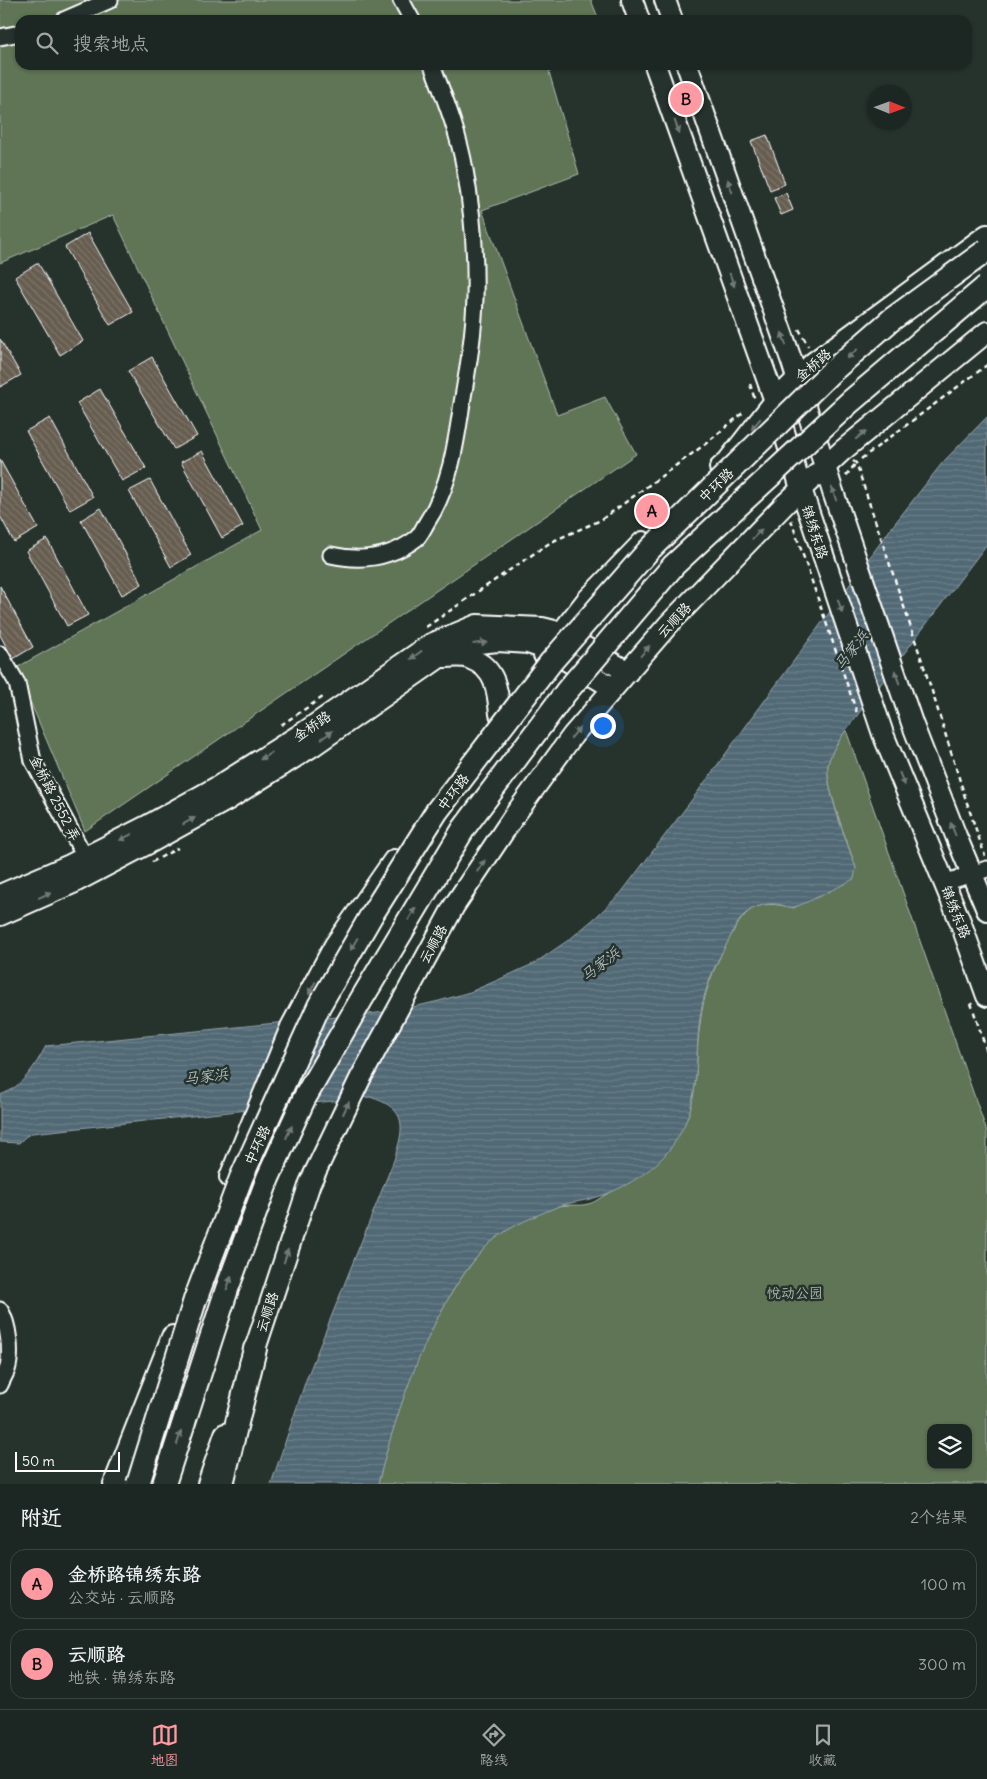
<!DOCTYPE html>
<html lang="zh">
<meta charset="utf-8">
<style>
body{margin:0;font-family:Delius,"LXGW WenKai TC",sans-serif;background:#29322f;color:#f1f3f6}
.controls{position:absolute;right:15px;bottom:15px;display:grid;overflow:hidden;border-radius:10px;box-shadow:0 1px 4px #0004}
.controls button{width:45px;height:45px;display:grid;place-items:center;padding:0;border:0;border-bottom:1px solid #3a4340;background:#1c2622;color:#f1f3f6;font:25px sans-serif}
.compass{position:absolute;left:867px;top:85px;width:45px;height:45px;border-radius:50%;background:#1c2622;box-shadow:0 1px 4px #0004;rotate:91deg}
.scale{position:absolute;left:15px;bottom:12px;width:105px;box-sizing:border-box;padding-left:5px;border:2px solid #fff;border-top:0;font-size:14px;line-height:18px;white-space:nowrap;color:#fff;-webkit-text-stroke:4px #26332d;paint-order:stroke}
.you{position:absolute;left:602px;top:725px;width:18px;height:18px;margin:-12px;border:4px solid #fff;border-radius:50%;background:#1a73e8;box-shadow:0 0 0 8px #1a73e833}
.badge{display:grid;place-items:center;width:32px;height:32px;border-radius:50%;background:#ff9aa2;color:#111;font-size:16px;font-weight:700}
.pin{position:absolute;translate:-50% -50%;border:2px solid #fff;box-shadow:0 1px 5px #0006}
.list{margin:0;padding:0;list-style:none}
h2{display:flex;justify-content:space-between;align-items:center;height:65px;margin:0;padding:0 20px;font-size:21px}
h2 small{font-size:16px;font-weight:400;color:#a0a5a5}
.list li{display:grid;grid-template-columns:32px 1fr auto;gap:15px;align-items:center;box-sizing:border-box;height:70px;margin:0 10px 10px;padding:0 10px;border:1px solid #3a4340;border-radius:15px}
.list b{display:block;font-size:19px;white-space:nowrap}
.list p{margin:0;font-size:16px;white-space:nowrap;color:#a0a5a5}
.list em{font-size:16px;font-style:normal;color:#a0a5a5}
.icon{flex:none;width:28px;height:28px;fill:none;stroke:currentColor;stroke-width:2;stroke-linecap:round;stroke-linejoin:round}
.map{position:relative;flex:none;width:987px;height:1484px;overflow:hidden}
.search{position:absolute;background:#1c2622;box-shadow:0 1px 4px #0004;left:15px;right:15px;top:15px;height:55px;display:flex;align-items:center;gap:12px;box-sizing:border-box;padding:0 18px;border-radius:15px;color:#a0a5a5;font-size:19px}
.sheet{height:225px;background:#1c2622}
nav{display:flex;justify-content:space-around;align-items:center;box-sizing:border-box;height:70px;border-top:1px solid #3a4340;background:#1c2622;font-size:14px;color:#a0a5a5}
nav a{display:grid;justify-items:center;gap:2px}
nav .on{color:#ff9aa2}
.map>svg:first-child{display:block}
.park{fill:#5e7457;stroke:#aebaab;fill-rule:evenodd}
.water{fill:url(#water-rules);stroke:#97a5ac}
.building{fill:url(#building-back-hatch);stroke:#fff}
.lines{fill:none;stroke-linecap:round;stroke-linejoin:round}
.minor-casing{stroke:#fff;stroke-width:19}
.major-casing{stroke:#fff;stroke-width:24}
.highway-casing{stroke:#fff;stroke-width:26}
.path{stroke:#fff;stroke-width:2.5;stroke-dasharray:5 4;stroke-linecap:butt}
.minor{stroke:#26332d;stroke-width:15}
.major{stroke:#26332d;stroke-width:20}
.highway{stroke:#26332d;stroke-width:22}
.highway-bridge-casing{stroke:#fff;stroke-width:26;stroke-linecap:butt}
.highway-bridge{stroke:#26332d;stroke-width:22}
.oneway{fill:#727a76}
.labels{text-anchor:middle;dominant-baseline:central;stroke-width:5;stroke-linejoin:round;paint-order:stroke}
.street-label{font-size:14px;fill:#fff;stroke:#26332d}
.park-label{font-size:14px;fill:#aebaab;stroke:#26332d}
.water-label{font-size:15px;font-style:italic;fill:#b1bcc1;stroke:#26332d}
</style>
<div class="map">
<svg width="987" height="1484" viewBox="0 0 987 1484">
<defs>
<pattern id="water-rules" width="6" height="5" patternUnits="userSpaceOnUse" patternTransform="scale(1.25)"><rect width="6" height="5" fill="#516975"/><path d="M0 2.5h6" fill="none" stroke="#6b808a"/></pattern>
<pattern id="building-back-hatch" width="6" height="6" patternUnits="userSpaceOnUse" patternTransform="scale(1.25)"><rect width="6" height="6" fill="#665d50"/><path d="M-1 5l2 2M0 0l6 6M5-1l2 2" fill="none" stroke="#7d756a"/></pattern>
</defs>
<rect width="100%" height="100%" fill="#26332d"/>
<filter id="ink" filterUnits="userSpaceOnUse"><feTurbulence type="fractalNoise" baseFrequency=".02" numOctaves="2"/><feDisplacementMap in="SourceGraphic" scale="10" xChannelSelector="R" yChannelSelector="G"/><feConvolveMatrix kernelMatrix="1 2 1 2 8 2 1 2 1" color-interpolation-filters="sRGB"/></filter>
<g filter="url(#ink)">
<!-- park -->
<g class="park">
<path d="M0,0H591L599,20H20V65H565L549,72L579,174L482,210L557,415L605,397L636,454L85,831L16,668L262,530L113,215L0,263Z"/>
<path d="M846,730L987,1132V1484H378C396,1409 431,1308 483,1250C499,1231 533,1215 557,1207C566,1203 578,1207 588,1204C594,1203 600,1198 605,1195C632,1181 659,1167 675,1141C684,1128 690,1113 693,1098C698,1073 696,1049 700,1024C703,995 713,969 727,943C745,909 754,898 794,908L856,868C849,846 824,784 828,764C831,751 839,741 846,730ZM931,1428H968V1465H931Z"/>
</g>
<!-- water -->
<path class="water" d="M987,417V544L846,730C839,741 831,751 828,764C824,785 848,846 856,868L854,879C844,884 800,907 793,907C787,908 781,904 776,904C765,903 753,907 745,914C736,922 731,937 725,947C715,965 706,985 702,1006C691,1062 707,1106 665,1155C648,1174 621,1190 597,1197C582,1202 566,1202 552,1209C528,1219 501,1230 483,1250C432,1305 396,1411 378,1484H271L306,1380L394,1160C404,1128 409,1109 370,1097L32,1133L25,1137L19,1143L0,1142V1095C23,1087 35,1066 46,1046L377,1013L409,1008L439,1001L470,992L498,980L535,963L570,939L596,917L621,893L691,801L892,527L943,462Z"/>
<!-- building -->
<g class="building">
<path d="M767,135L785,184L770,190L751,141Z"/>
<path d="M786,193L793,210L781,215L774,198Z"/>
<path d="M88,233L133,312L110,325L65,247Z"/>
<path d="M38,263L83,341L60,355L15,277Z"/>
<path d="M0,339L21,375L0,387Z"/>
<path d="M152,357L197,436L174,449L128,371Z"/>
<path d="M100,389L146,468L122,481L77,403Z"/>
<path d="M50,418L93,497L70,510L26,431Z"/>
<path d="M202,451L243,526L222,538L181,462Z"/>
<path d="M0,460L38,528L14,542L0,516Z"/>
<path d="M150,480L191,555L171,567L129,491Z"/>
<path d="M101,508L142,584L122,595L81,520Z"/>
<path d="M47,539L88,615L67,626L26,551Z"/>
<path d="M0,586L33,647L13,659L0,635Z"/>
</g>
<g class="lines">
<defs>
<g id="minor">
<path d="M401,0L412,20"/>
<path d="M64,20L110,0"/>
<path d="M0,37L20,33"/>
<path d="M331,555C362,562 391,558 417,538C421,534 424,527 427,522C450,487 456,444 462,403C468,368 474,334 475,298C476,258 472,209 465,170C459,134 445,99 432,65"/>
<path d="M0,654L17,683L33,761L85,857"/>
<path d="M944,883L987,869"/>
<path d="M0,1310C9,1324 12,1355 7,1370C5,1375 2,1380 0,1385"/>
</g>
<g id="major">
<path d="M632,0L639,20"/>
<path d="M665,0L672,20"/>
<path d="M655,65L775,401L801,489L883,734L960,921L987,996"/>
<path d="M687,65L792,362L833,492L912,723L956,836L987,910"/>
<path d="M720,468L728,461L775,401L813,363L987,235"/>
<path d="M544,655L587,600L643,542"/>
<path d="M444,657C453,657 464,655 471,659C496,668 498,692 500,714"/>
<path d="M0,895L70,865L147,826L219,786L306,731L431,644L477,625L542,628L558,632L628,672"/>
<path d="M0,915L75,882L153,841L227,800L314,745L440,657L469,644L498,641L528,643L549,650L613,688"/>
<path d="M230,1177L291,1027L335,945L394,860"/>
<path d="M250,1364L310,1183L360,1079L454,906L514,816L573,735L668,625L786,503L842,451L987,332"/>
<path d="M208,1484L225,1434"/>
</g>
<g id="highway">
<path d="M115,1484L173,1337"/>
<path d="M222,1484L255,1349"/>
</g>
</defs>
<!-- minor casing -->
<use href="#minor" class="minor-casing"/>
<!-- major casing -->
<use href="#major" class="major-casing"/>
<!-- highway casing -->
<use href="#highway" class="highway-casing"/>
<!-- path -->
<g class="path">
<path d="M799,329L808,346"/>
<path d="M750,384L755,400"/>
<path d="M861,459L987,365"/>
<path d="M853,461L856,463L931,688L965,797L985,856"/>
<path d="M846,476L856,463"/>
<path d="M791,520L858,716"/>
<path d="M426,627L551,542L601,520L704,445L744,412"/>
<path d="M281,725L326,695"/>
<path d="M152,862L178,848"/>
<path d="M971,1003L987,1052"/>
</g>
<!-- minor -->
<use href="#minor" class="minor"/>
<!-- major -->
<use href="#major" class="major"/>
<!-- highway -->
<use href="#highway" class="highway"/>
<defs>
<g id="highway-bridge">
<path d="M138,1484L195,1300L241,1178L319,1006L371,916L437,811L551,662L648,551L830,373L891,320L987,250"/>
<path d="M164,1484L227,1289L268,1178L304,1099L361,1000L464,828L566,692L674,565L850,402L987,286"/>
</g>
</defs>
<!-- highway-bridge casing -->
<use href="#highway-bridge" class="highway-bridge-casing"/>
<!-- highway-bridge -->
<use href="#highway-bridge" class="highway-bridge"/>
</g>
<!-- one-way arrows -->
<defs><path id="oneway-solid" d="M-6-.8H1V-3.2L6.5 0L1 3.2V.8H-6Z" transform="scale(1.25)"/></defs>
<g class="oneway">
<use href="#oneway-solid" transform="translate(677 127) rotate(70)"/>
<use href="#oneway-solid" transform="translate(730 186) rotate(-109)"/>
<use href="#oneway-solid" transform="translate(732 280) rotate(70)"/>
<use href="#oneway-solid" transform="translate(784 339) rotate(-109)"/>
<use href="#oneway-solid" transform="translate(852 354) rotate(139)"/>
<use href="#oneway-solid" transform="translate(756 424) rotate(129)"/>
<use href="#oneway-solid" transform="translate(861 435) rotate(-39)"/>
<use href="#oneway-solid" transform="translate(834 494) rotate(-109)"/>
<use href="#oneway-solid" transform="translate(757 534) rotate(-46)"/>
<use href="#oneway-solid" transform="translate(840 606) rotate(71)"/>
<use href="#oneway-solid" transform="translate(480 643) rotate(-7)"/>
<use href="#oneway-solid" transform="translate(645 651) rotate(-49)"/>
<use href="#oneway-solid" transform="translate(416 655) rotate(144)"/>
<use href="#oneway-solid" transform="translate(897 677) rotate(-109)"/>
<use href="#oneway-solid" transform="translate(575 733) rotate(-51)"/>
<use href="#oneway-solid" transform="translate(327 735) rotate(-35)"/>
<use href="#oneway-solid" transform="translate(266 756) rotate(148)"/>
<use href="#oneway-solid" transform="translate(902 779) rotate(68)"/>
<use href="#oneway-solid" transform="translate(189 821) rotate(-29)"/>
<use href="#oneway-solid" transform="translate(953 829) rotate(-111)"/>
<use href="#oneway-solid" transform="translate(126 837) rotate(153)"/>
<use href="#oneway-solid" transform="translate(481 866) rotate(-56)"/>
<use href="#oneway-solid" transform="translate(45 895) rotate(-24)"/>
<use href="#oneway-solid" transform="translate(412 914) rotate(-59)"/>
<use href="#oneway-solid" transform="translate(354 944) rotate(120)"/>
<use href="#oneway-solid" transform="translate(312 988) rotate(118)"/>
<use href="#oneway-solid" transform="translate(346 1108) rotate(-65)"/>
<use href="#oneway-solid" transform="translate(289 1132) rotate(-65)"/>
<use href="#oneway-solid" transform="translate(286 1256) rotate(-72)"/>
<use href="#oneway-solid" transform="translate(229 1283) rotate(-70)"/>
<use href="#oneway-solid" transform="translate(179 1438) rotate(-72)"/>
</g>
</g>
<g class="labels">
<!-- street labels -->
<g class="street-label">
<text transform="translate(813 365) rotate(-40)">金桥路</text>
<text transform="translate(716 485) rotate(-44)">中环路</text>
<text transform="translate(815 532) rotate(72)">锦绣东路</text>
<text transform="translate(674 620) rotate(-47)">云顺路</text>
<text transform="translate(312 726) rotate(-34)">金桥路</text>
<text transform="translate(453 792) rotate(-53)">中环路</text>
<text transform="translate(55 798) rotate(63)">金桥路 2552 弄</text>
<text transform="translate(956 912) rotate(68)">锦绣东路</text>
<text transform="translate(433 944) rotate(-61)">云顺路</text>
<text transform="translate(257 1145) rotate(-65)">中环路</text>
<text transform="translate(267 1312) rotate(-72)">云顺路</text>
</g>
<!-- park labels -->
<g class="park-label">
<text x="795" y="1293">悦动公园</text>
</g>
<!-- water labels -->
<g class="water-label">
<text transform="translate(851 650) rotate(-53)">马家浜</text>
<text transform="translate(600 964) rotate(-38)">马家浜</text>
<text transform="translate(206 1076) rotate(-7)">马家浜</text>
</g>
</g>
</svg>
<div class="controls">
<button><svg class="icon" aria-label="layers" viewBox="0 0 24 24"><path d="M12 4l9 5-9 5-9-5zM3 14l9 5 9-5"/></svg></button>
</div>
<svg class="compass" viewBox="-18 -18 36 36"><path d="M0-13l5 13h-10z" fill="#e53935"/><path d="M0 13l5-13h-10z" fill="#a0a5a5"/></svg>
<div class="scale">50 m</div>
<div class="you"></div>
<div class="pin badge" style="left:652px;top:511px">A</div>
<div class="pin badge" style="left:686px;top:99px">B</div>
<div class="search"><svg class="icon" aria-label="search" viewBox="0 0 24 24"><circle cx="10" cy="10" r="6"/><path d="M15 15l6 6"/></svg>搜索地点</div>
</div>
<section class="sheet">
<h2>附近<small>2个结果</small></h2>
<ul class="list">
<li><span class="badge">A</span><div><b>金桥路锦绣东路</b><p>公交站 · 云顺路</p></div><em>100 m</em></li>
<li><span class="badge">B</span><div><b>云顺路</b><p>地铁 · 锦绣东路</p></div><em>300 m</em></li>
</ul>
</section>
<nav>
<a class="on"><svg class="icon" aria-label="map" viewBox="0 0 24 24"><path d="M3 6l6-2 6 2 6-2v14l-6 2-6-2-6 2zM9 4v14M15 6v14"/></svg>地图</a>
<a><svg class="icon" aria-label="directions" viewBox="0 0 24 24"><path d="M12 3l9 9-9 9-9-9zM9 14v-3h6M13 9l2 2-2 2"/></svg>路线</a>
<a><svg class="icon" aria-label="saved" viewBox="0 0 24 24"><path d="M7 4h10v16l-5-4-5 4z"/></svg>收藏</a>
</nav>
